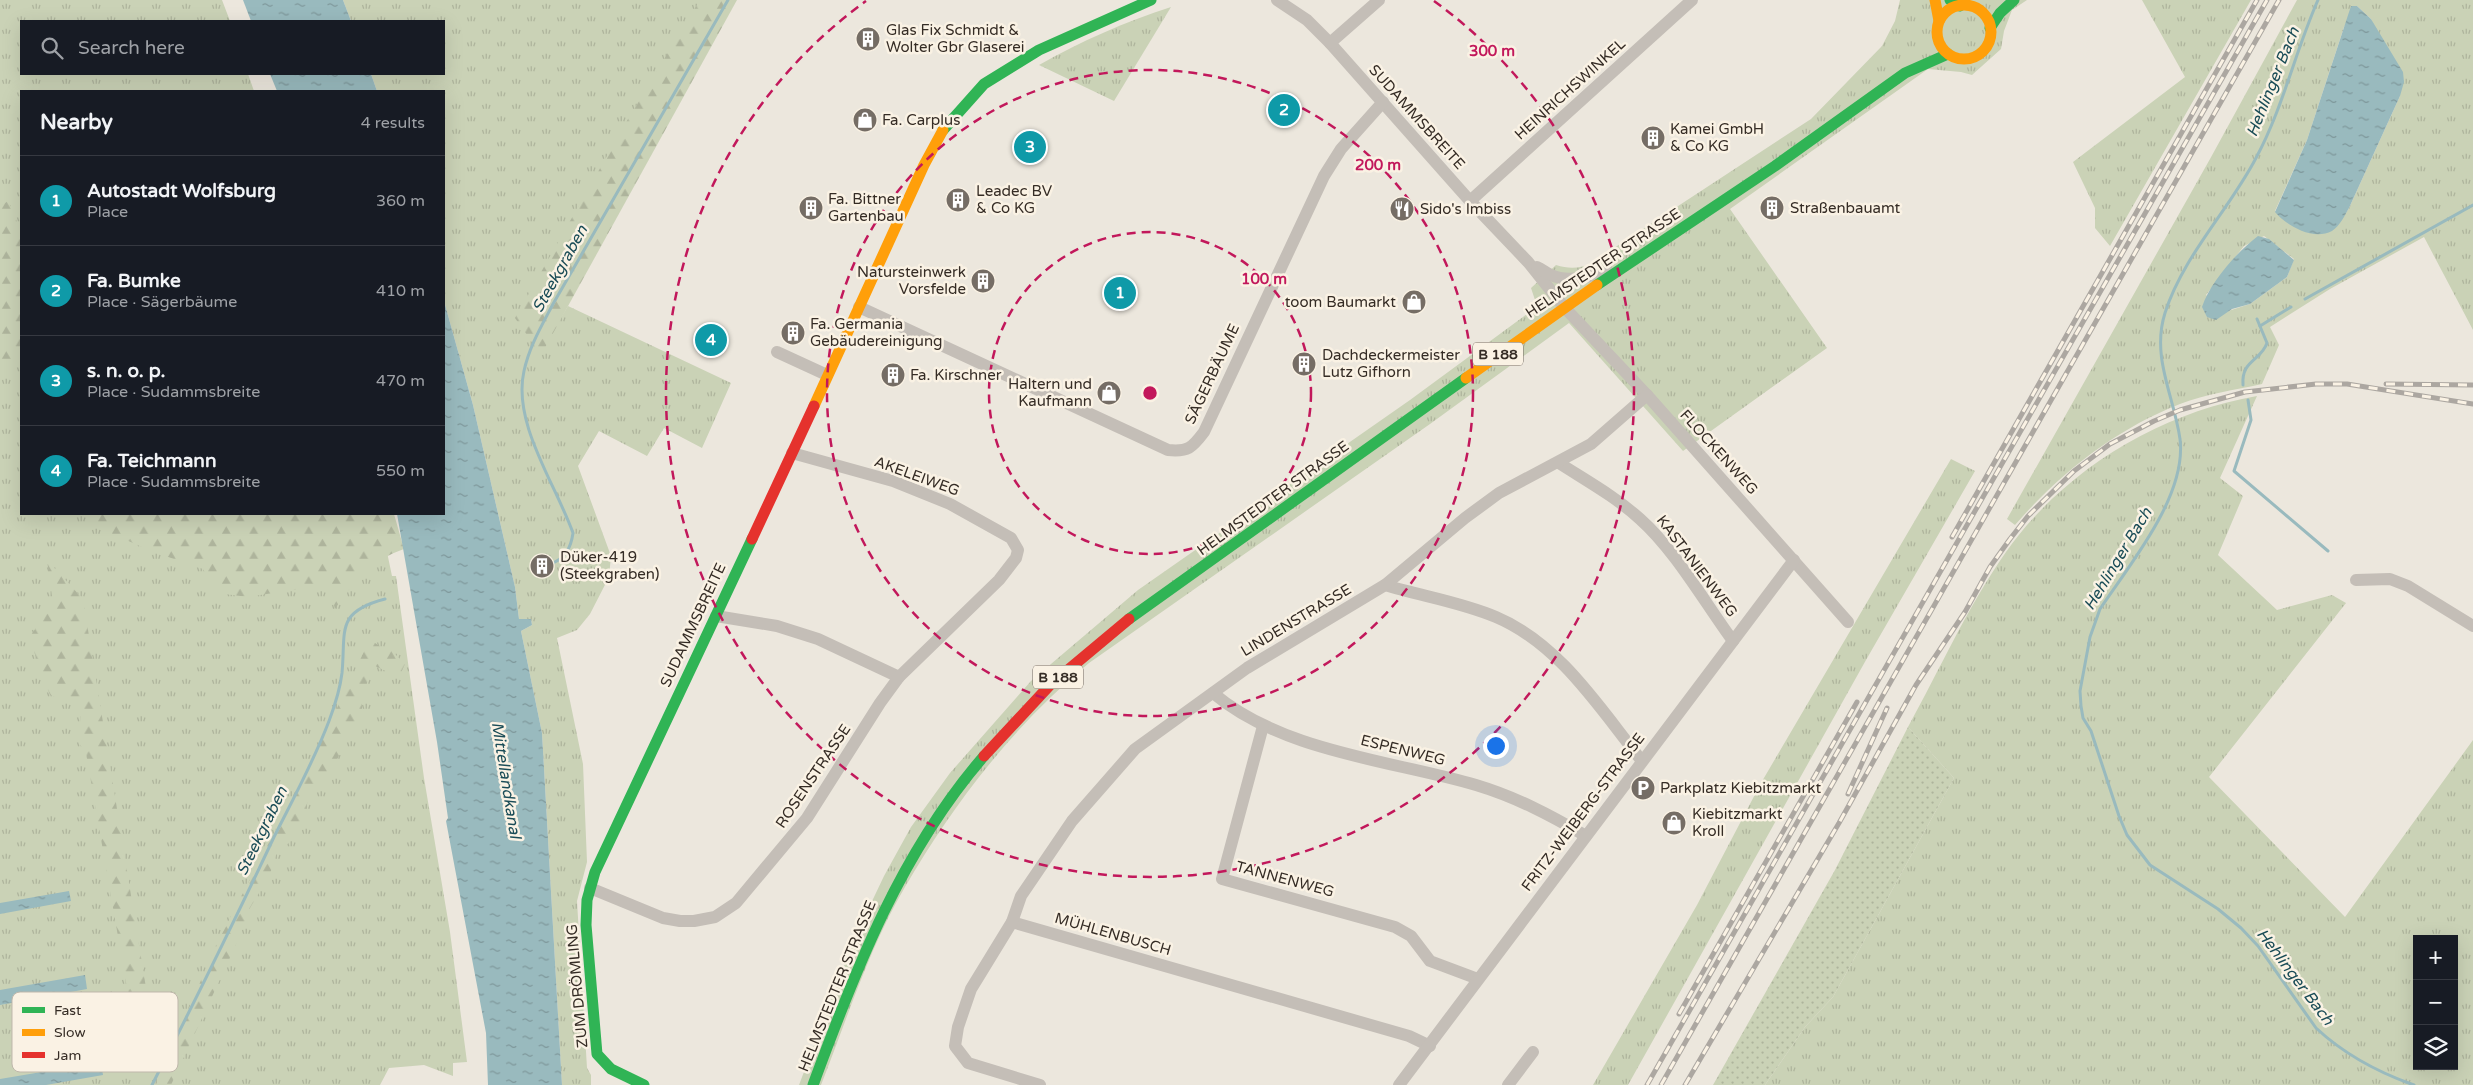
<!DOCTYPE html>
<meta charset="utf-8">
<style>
body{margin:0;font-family:"Varela Round",sans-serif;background:#242831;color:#f1f3f6}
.controls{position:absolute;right:15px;bottom:15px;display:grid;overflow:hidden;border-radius:0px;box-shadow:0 5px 20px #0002}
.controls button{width:45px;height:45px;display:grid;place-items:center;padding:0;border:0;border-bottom:1px solid #363941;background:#171b24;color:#f1f3f6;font:25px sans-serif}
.you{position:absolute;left:1495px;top:745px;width:18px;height:18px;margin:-12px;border:4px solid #fff;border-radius:50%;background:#1a73e8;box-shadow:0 0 0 8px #1a73e833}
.badge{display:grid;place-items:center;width:32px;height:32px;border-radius:50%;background:#756d65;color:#fff;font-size:16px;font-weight:700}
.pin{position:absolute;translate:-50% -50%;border:2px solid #fff;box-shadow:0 1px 5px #0006}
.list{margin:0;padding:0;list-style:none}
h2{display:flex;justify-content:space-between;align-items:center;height:65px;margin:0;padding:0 20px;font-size:21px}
h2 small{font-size:16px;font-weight:400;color:#9ea1a6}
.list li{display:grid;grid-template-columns:32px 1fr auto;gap:15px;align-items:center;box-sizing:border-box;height:90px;padding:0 20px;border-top:1px solid #363941}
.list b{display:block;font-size:19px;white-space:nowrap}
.list p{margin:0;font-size:16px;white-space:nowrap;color:#9ea1a6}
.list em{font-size:16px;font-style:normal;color:#9ea1a6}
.icon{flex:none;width:28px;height:28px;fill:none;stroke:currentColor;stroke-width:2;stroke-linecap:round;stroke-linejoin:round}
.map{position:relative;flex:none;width:2473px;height:1085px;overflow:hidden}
.search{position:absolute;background:#171b24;box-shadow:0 5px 20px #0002;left:20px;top:20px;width:425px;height:55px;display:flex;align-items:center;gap:12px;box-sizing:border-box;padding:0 18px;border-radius:0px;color:#9ea1a6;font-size:19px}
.panel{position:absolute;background:#171b24;box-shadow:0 5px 20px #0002;left:20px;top:90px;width:425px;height:425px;border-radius:0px}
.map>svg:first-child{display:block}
.grass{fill:url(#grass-tufts);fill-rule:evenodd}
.forest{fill:url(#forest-firs)}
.garden{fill:url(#garden-dots)}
.water{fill:url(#water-ripples)}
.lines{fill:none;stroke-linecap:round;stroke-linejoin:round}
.stream{stroke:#99babe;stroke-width:3}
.street{stroke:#c4beb7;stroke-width:12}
.fast{stroke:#30b455;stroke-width:11}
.slow{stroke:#ff9f0a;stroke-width:11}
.jam{stroke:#e5322d;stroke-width:11}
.rail-casing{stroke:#aca7a1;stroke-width:5}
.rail{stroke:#faf2e4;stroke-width:3;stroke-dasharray:9;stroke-linecap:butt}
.ring{fill:none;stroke:#c2185b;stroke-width:2.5;stroke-dasharray:9 6}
.labels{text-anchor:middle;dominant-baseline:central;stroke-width:5;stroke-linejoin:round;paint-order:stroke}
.shield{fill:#faf2e4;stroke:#70675e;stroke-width:1}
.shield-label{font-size:14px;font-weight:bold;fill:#352c25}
.poi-label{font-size:15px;fill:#352c25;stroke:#faf2e4;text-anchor:start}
.street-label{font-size:15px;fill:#352c25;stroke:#faf2e4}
.water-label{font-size:16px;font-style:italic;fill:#1a4c57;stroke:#faf2e4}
.key{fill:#faf2e4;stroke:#bfb7ab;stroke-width:1}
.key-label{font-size:14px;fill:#352c25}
.centre{fill:#c2185b;stroke:#faf2e4;stroke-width:2.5}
.ring-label{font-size:15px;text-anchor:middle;font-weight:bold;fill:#c2185b;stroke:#faf2e4;stroke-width:5;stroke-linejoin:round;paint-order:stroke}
</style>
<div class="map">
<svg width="2473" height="1085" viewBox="0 0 2473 1085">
<defs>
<pattern id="grass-tufts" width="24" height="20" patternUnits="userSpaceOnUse" patternTransform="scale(1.25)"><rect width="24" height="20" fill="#cad2b6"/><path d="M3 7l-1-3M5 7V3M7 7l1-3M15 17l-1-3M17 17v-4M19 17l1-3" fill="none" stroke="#aeb49c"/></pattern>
<pattern id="forest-firs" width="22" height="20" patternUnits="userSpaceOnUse" patternTransform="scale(1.25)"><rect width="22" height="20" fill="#cad2b6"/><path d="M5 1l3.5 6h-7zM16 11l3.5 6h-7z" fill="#aeb49c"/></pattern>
<pattern id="garden-dots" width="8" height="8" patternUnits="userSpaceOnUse" patternTransform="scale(1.25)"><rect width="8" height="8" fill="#cad2b6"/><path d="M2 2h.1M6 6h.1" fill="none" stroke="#aeb49c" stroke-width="1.8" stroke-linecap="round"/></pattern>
<pattern id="water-ripples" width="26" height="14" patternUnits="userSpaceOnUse" patternTransform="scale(1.25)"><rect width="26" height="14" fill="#99babe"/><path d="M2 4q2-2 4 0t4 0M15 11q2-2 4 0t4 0" fill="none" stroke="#7e979a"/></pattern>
</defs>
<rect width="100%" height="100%" fill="#ece7dd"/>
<!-- grass -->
<g class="grass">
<path d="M0,0H222L230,21H21V74H248L254,91H21V514H379L392,576H396L424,778L450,932L467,1062L453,1063V1076L424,1065L389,1068L380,1085H0Z"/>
<path d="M343,0H727L554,329L568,306L731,383L702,448L664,428L647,456L599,431L578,466L611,556L609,577L590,614L577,630L557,638L583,764L587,862L577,901L587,1068L591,1075V1085H562L542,733L521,631L532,625L531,619H519L515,587L473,405L444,301V91H377L371,74H444V21H351Z"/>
<path d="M1900,0H2027L2012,10L2004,31L2001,49L1972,75L1961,72L1928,69L1730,209L1827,348L1683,451L1569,323L1430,424L1089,663C1014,725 954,803 905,887C869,948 847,1019 821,1085H799L855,937L884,876L911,827L950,773L1031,681L1138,590L1410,400L1531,311L1536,303L1531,288L1556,265C1581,273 1598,262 1617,246L1811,119L1882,46L1895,21Z"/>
<path d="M2142,0H2251L2110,246L2095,228V208L2073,162L2185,77Z"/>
<path d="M2297,0H2473V330L2424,237L2330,289L2270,327L2279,345L2262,384C2235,390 2206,394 2180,404C2116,429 2060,473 2015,525L2007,519L2210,159ZM2357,6L2371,19L2400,96L2349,208C2324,250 2310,230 2275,211L2307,140L2344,27ZM2264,236L2294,259L2287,277L2250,304L2225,312L2206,295L2244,246Z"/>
<path d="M1171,7L1114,101L1039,65C1081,41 1125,22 1171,7Z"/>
<path d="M2257,396L2220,478L2243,496L2218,555L2277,610L2332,595L2346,603L2209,777L2345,917L2473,740V1085H1765L1805,1027L1833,997L1954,778L1908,727C1940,669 1968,606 2006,552C2064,470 2159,413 2257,396ZM2417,939H2454V1066H2417Z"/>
<path d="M1951,459L1975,471L1866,660L1628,1085H1593L1697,905L1761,783Z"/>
</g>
<!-- forest -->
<g class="forest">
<path d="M700,0H737L541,355L515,318L628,119Z"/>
<path d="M8,201L21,231V362L6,366L0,362V206Z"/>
<path d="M89,514H394L404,549C372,560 354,581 335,609L329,584L248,597L217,593L203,569L151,551L97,527Z"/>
<path d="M47,560L83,599L153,1031L138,1051L86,753L79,743L81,708L50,695L29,638L53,603Z"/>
<path d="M370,639L383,649L392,651L405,664L399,677L375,666L362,693V711L328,777L308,800L300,832L276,855L270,874L250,908L235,947L171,1085H156L217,943L318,748Z"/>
</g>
<!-- garden -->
<path class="garden" d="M1908,727L1954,778L1833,997L1805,1027L1765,1085H1713L1835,870Z"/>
<!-- water -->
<g class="water">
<path d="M243,0H343L351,21H251Z"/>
<path d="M2351,6H2357L2371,19L2403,72L2404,82L2400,96L2349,208C2345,215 2340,226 2332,231C2313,241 2287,226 2275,212L2307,140Z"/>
<path d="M270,74H371L377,91H277Z"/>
<path d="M2258,236L2269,239L2294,260L2287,277L2250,304L2232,309L2216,320L2207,317L2202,307C2210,282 2238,251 2258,236Z"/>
<path d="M444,301L473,405L515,587L519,619H531L532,625L521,631L542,733L562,1085H488L486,1033L446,821L448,818L437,742L397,514H444Z"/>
<path d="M69,891L71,901L0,914V903Z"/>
<path d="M85,975L87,989L0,1005V990Z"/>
<path d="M101,1062L103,1075L46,1085H0V1079Z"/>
</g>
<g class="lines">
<!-- stream -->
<g class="stream">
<path d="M2318,0C2295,52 2283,108 2256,158C2229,210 2183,256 2165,313C2151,357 2174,396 2180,439C2187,496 2130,564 2100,609L2090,637L2080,691L2081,706L2083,718L2091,731L2119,816L2127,835L2150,865L2218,909L2241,928L2258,946L2316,1028C2345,1055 2377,1072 2414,1085"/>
<path d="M2305,299L2473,205"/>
<path d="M2260,326L2291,307"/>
<path d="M2243,385C2241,360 2261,361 2267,343L2257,319"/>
<path d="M2248,400L2251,420L2234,471L2328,551"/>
<path d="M553,563C566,557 571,547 573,533C556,485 512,423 524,371C529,347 542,325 553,304L728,0"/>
<path d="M152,1085C194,1003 235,920 274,837C293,799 314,761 329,721C335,705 340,690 342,673C346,631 335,612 385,599"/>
</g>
<!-- street -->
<g class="street">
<path d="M1277,0L1307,20L1330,43L1470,201L1528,262L1564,307L1647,395L1848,622"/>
<path d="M1330,43L1379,0"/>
<path d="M1470,201L1692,0"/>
<path d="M1537,267C1542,269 1546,273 1551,275C1571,284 1590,274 1610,273"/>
<path d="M859,307L1168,450C1188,452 1192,448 1204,432L1324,176L1341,149L1383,102"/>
<path d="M777,352L827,375"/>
<path d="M1559,463C1587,481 1616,497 1640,519C1675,550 1705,603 1733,641"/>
<path d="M2356,580L2390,579L2408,586L2473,626"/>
<path d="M1385,585C1421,596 1461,602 1496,617C1560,644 1600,709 1642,761"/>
<path d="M716,616L777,626L818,639L899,677"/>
<path d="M1213,693C1283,752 1390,760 1476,785C1516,797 1550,815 1586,836"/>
<path d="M1263,726L1222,879L1395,927L1411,936L1430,961L1478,979"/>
<path d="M590,888L663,918L680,921H694L715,917L736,903L807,818L880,703L899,677L999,580L1016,558L1018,550L1011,538L950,504L893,481L792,453"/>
<path d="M1012,922L1409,1036L1430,1046"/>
<path d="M1040,1085L968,1063L955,1046L958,1027L971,989L1012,922L1021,896L1072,821L1135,749L1247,668L1385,585L1465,518L1499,493L1591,444L1647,395"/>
<path d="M1399,1085L1794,560"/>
<path d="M1508,1085L1533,1052"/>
</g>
<!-- fast -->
<g class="fast">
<path d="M1950,0L1960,6"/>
<path d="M1990,28L2000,13L2014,0"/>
<path d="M943,130L984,84L1039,50L1151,0"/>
<path d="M1597,285L1775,166L1905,73L1948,54"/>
<path d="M1129,619L1466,378"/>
<path d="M644,1085L611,1069L597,1054L586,925L587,900L595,872L752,539"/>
<path d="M813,1085C856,968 901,852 984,756"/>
</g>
<!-- slow -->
<g class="slow">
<path d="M1935,0L1939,21"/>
<circle cx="1964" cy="32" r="27"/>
<path d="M1466,378L1597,285"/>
<path d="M814,406L924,165L943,130"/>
</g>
<!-- jam -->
<g class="jam">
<path d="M752,539L814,406"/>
<path d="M984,756L1050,685L1129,619"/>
</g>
<defs>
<g id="rail">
<path d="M2386,384L2473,385"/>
<path d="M1952,537L2257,0"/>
<path d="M1848,794L1887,708"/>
<path d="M1679,1014L1857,702"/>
<path d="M1647,1085L2267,0"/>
<path d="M1661,1085L2279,0"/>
<path d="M1685,1085L1839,823L1916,685L1965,612L1990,567L2010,539L2028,516L2074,471L2110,444L2154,421L2180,410L2245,392L2316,384H2347L2473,404"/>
</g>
</defs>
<!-- rail casing -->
<use href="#rail" class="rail-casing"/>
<!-- rail -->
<use href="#rail" class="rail"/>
</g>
<!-- distance rings -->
<g class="ring">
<circle cx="1150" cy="393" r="161"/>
<circle cx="1150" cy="393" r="323"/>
<path d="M1434 1A484 484 0 1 1 866 1"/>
</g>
<!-- icons -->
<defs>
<symbol id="building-disc" viewBox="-11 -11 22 22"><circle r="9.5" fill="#756d65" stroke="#faf2e4"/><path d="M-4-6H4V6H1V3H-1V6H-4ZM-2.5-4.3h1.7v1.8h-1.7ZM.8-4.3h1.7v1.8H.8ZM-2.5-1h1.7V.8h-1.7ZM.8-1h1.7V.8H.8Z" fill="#fff"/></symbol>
<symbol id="shop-disc" viewBox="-11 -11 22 22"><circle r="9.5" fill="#756d65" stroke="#faf2e4"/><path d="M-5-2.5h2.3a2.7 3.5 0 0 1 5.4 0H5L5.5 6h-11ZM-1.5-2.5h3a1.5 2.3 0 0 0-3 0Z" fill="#fff"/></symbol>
<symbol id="restaurant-disc" viewBox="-11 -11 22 22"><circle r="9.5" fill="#756d65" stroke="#faf2e4"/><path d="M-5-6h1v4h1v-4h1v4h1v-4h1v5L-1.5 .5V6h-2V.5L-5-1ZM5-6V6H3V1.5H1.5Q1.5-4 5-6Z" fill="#fff"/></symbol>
<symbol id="parking-disc" viewBox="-11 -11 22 22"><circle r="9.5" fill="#756d65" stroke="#faf2e4"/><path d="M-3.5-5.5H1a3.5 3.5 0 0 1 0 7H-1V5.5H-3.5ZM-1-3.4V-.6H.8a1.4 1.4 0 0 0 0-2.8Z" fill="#fff"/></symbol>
</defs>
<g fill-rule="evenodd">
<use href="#building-disc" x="854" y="25" width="28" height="28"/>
<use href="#shop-disc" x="851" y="106" width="28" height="28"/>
<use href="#building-disc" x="1639" y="124" width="28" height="28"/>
<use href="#building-disc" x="944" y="186" width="28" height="28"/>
<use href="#building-disc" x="797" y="194" width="28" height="28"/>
<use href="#building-disc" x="1758" y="194" width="28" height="28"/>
<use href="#restaurant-disc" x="1388" y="195" width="28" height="28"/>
<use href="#building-disc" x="969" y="267" width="28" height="28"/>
<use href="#shop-disc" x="1400" y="288" width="28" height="28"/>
<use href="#building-disc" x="779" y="319" width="28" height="28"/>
<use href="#building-disc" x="1290" y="350" width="28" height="28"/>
<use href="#building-disc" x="879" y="361" width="28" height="28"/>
<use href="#shop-disc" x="1095" y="379" width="28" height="28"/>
<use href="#building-disc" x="528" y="552" width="28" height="28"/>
<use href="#parking-disc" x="1629" y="774" width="28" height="28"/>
<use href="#shop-disc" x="1660" y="809" width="28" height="28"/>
</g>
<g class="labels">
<!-- shield labels -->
<g class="shield">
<rect x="1473" y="342.5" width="50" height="23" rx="4"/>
<rect x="1033" y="665.5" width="50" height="23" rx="4"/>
</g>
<g class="shield-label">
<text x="1498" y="354">B 188</text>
<text x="1058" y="677">B 188</text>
</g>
<!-- poi labels -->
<g class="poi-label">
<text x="886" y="30">Glas Fix Schmidt &amp;<tspan x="886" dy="17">Wolter Gbr Glaserei</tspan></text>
<text x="882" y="120">Fa. Carplus</text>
<text x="1670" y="129">Kamei GmbH<tspan x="1670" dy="17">&amp; Co KG</tspan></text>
<text x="976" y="191">Leadec BV<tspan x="976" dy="17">&amp; Co KG</tspan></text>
<text x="828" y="199">Fa. Bittner<tspan x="828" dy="17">Gartenbau</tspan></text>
<text x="1790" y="208">Straßenbauamt</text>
<text x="1420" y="209">Sido's Imbiss</text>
<text x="966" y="272" text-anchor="end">Natursteinwerk<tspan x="966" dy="17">Vorsfelde</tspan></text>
<text x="1396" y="302" text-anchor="end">toom Baumarkt</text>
<text x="810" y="324">Fa. Germania<tspan x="810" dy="17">Gebäudereinigung</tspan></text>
<text x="1322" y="355">Dachdeckermeister<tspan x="1322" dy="17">Lutz Gifhorn</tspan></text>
<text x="910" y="375">Fa. Kirschner</text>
<text x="1092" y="384" text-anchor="end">Haltern und<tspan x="1092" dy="17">Kaufmann</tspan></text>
<text x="560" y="557">Düker-419<tspan x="560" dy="17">(Steekgraben)</tspan></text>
<text x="1660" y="788">Parkplatz Kiebitzmarkt</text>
<text x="1692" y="814">Kiebitzmarkt<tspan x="1692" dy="17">Kroll</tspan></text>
</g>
<!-- street labels -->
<g class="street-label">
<text transform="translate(1570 89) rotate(-42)">HEINRICHSWINKEL</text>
<text transform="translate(1417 117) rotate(48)">SUDAMMSBREITE</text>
<text transform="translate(1603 263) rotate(-34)">HELMSTEDTER STRASSE</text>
<text transform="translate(1212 374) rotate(-65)">SÄGERBÄUME</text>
<text transform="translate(1719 452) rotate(48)">FLOCKENWEG</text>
<text transform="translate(917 476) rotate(20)">AKELEIWEG</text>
<text transform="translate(1273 498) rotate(-36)">HELMSTEDTER STRASSE</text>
<text transform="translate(1697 566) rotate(53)">KASTANIENWEG</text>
<text transform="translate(1296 620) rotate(-31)">LINDENSTRASSE</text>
<text transform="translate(693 625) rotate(-65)">SUDAMMSBREITE</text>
<text transform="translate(1403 750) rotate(14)">ESPENWEG</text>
<text transform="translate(813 776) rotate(-56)">ROSENSTRASSE</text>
<text transform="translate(1583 812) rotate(-53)">FRITZ-WEIBERG-STRASSE</text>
<text transform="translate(1285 879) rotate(15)">TANNENWEG</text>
<text transform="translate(1113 934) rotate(16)">MÜHLENBUSCH</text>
<text transform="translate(577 986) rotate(-95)">ZUM DRÖMLING</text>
<text transform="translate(837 986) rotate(-68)">HELMSTEDTER STRASSE</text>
</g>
<!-- water labels -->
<g class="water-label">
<text transform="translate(2273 82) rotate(-68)">Hehlinger Bach</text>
<text transform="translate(560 269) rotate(-61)">Steekgraben</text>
<text transform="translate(2118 559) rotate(-59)">Hehlinger Bach</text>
<text transform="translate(506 780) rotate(81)">Mittellandkanal</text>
<text transform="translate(262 831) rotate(-64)">Steekgraben</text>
<text transform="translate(2295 977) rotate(53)">Hehlinger Bach</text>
</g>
</g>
<!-- legend -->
<rect x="12" y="992" width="166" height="80" rx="8" class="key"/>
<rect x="22" y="1007" width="23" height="6" fill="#30b455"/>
<rect x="22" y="1029" width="23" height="7" fill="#ff9f0a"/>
<rect x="22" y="1052" width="23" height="6" fill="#e5322d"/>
<g class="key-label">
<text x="54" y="1015">Fast</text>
<text x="54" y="1037">Slow</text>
<text x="54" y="1060">Jam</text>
</g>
<circle cx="1150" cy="393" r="8" class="centre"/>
<g class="ring-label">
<text x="1492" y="56">300 m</text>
<text x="1378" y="170">200 m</text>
<text x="1264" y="284">100 m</text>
</g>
</svg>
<div class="controls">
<button>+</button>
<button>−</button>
<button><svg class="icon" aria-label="layers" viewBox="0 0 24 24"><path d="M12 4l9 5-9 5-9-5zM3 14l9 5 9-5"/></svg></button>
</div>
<div class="you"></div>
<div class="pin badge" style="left:1120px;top:293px;background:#0f9aa8">1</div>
<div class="pin badge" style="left:1284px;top:110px;background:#0f9aa8">2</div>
<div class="pin badge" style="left:1030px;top:147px;background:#0f9aa8">3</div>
<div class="pin badge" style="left:711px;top:340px;background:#0f9aa8">4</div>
<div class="search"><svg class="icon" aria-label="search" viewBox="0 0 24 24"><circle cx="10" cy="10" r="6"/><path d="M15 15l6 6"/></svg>Search here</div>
<section class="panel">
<h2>Nearby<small>4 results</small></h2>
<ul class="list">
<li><span class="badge" style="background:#0f9aa8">1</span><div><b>Autostadt Wolfsburg</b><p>Place</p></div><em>360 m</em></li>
<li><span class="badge" style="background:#0f9aa8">2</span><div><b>Fa. Bumke</b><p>Place · Sägerbäume</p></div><em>410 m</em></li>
<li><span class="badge" style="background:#0f9aa8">3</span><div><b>s. n. o. p.</b><p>Place · Sudammsbreite</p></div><em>470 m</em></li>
<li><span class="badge" style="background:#0f9aa8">4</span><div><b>Fa. Teichmann</b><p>Place · Sudammsbreite</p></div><em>550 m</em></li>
</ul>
</section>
</div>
